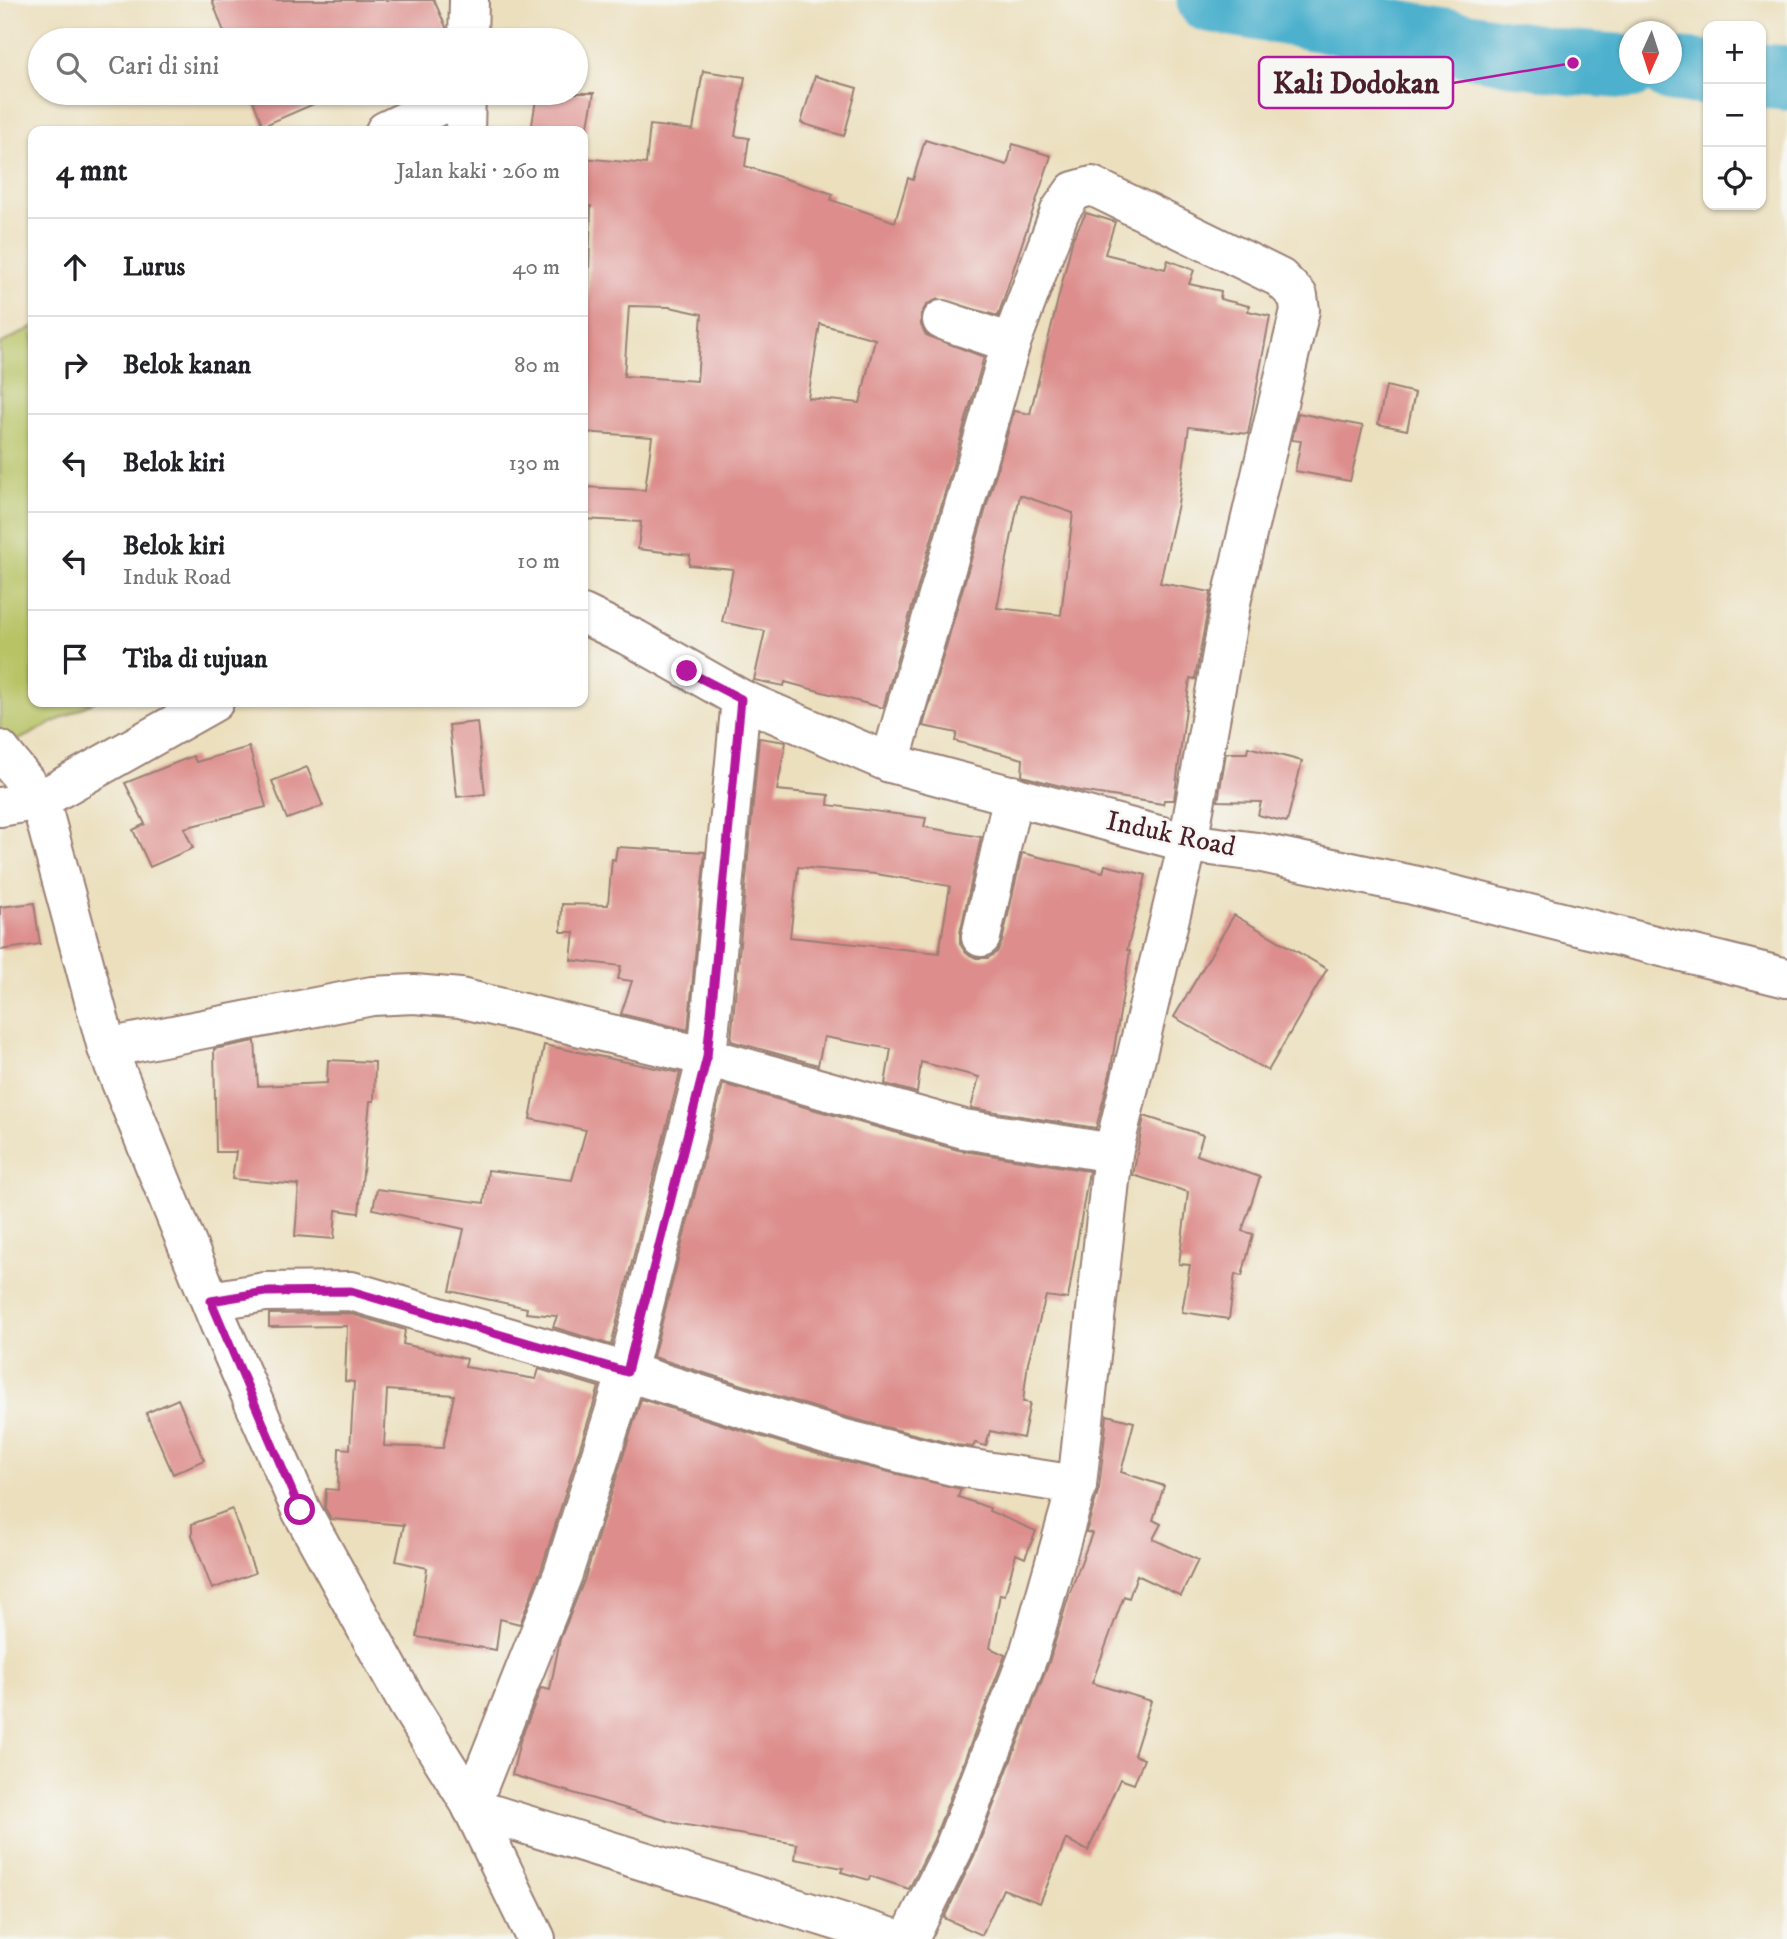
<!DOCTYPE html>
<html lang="id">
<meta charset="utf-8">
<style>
body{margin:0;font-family:"IM FELL DW Pica",serif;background:#f6f6f6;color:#202124}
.controls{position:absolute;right:21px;top:21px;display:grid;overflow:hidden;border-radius:14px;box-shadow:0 2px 5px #0004}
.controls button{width:63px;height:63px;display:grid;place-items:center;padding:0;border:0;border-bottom:2px solid #e0e0e0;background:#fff;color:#202124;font:35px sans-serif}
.compass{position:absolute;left:1619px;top:21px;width:63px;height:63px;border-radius:50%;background:#fff;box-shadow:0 2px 5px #0004;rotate:183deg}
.stop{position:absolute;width:21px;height:21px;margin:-16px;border:5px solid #b5179e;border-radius:50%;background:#fff}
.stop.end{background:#b5179e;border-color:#fff;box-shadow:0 2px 7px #0008}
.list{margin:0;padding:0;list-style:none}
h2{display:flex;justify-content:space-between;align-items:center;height:91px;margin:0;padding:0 28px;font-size:30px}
h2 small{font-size:23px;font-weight:400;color:#757577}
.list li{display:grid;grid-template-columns:46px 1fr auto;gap:21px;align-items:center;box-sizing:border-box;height:98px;padding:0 28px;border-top:2px solid #e0e0e0}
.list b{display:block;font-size:26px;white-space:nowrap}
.list p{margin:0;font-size:23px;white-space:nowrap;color:#757577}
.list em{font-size:23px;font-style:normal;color:#757577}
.icon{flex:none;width:38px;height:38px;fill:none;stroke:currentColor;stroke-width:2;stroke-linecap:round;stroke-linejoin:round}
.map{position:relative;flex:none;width:1787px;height:1939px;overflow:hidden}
.search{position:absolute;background:#fff;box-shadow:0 2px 5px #0004;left:28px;top:28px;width:560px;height:77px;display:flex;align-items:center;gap:18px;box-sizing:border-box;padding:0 24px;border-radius:38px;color:#757577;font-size:26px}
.panel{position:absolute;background:#fff;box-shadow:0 2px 5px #0004;left:28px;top:126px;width:560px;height:581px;border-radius:14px}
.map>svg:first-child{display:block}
.green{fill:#b7c365;stroke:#807148;stroke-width:2}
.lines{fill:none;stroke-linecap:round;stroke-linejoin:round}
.river{stroke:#4eb1cd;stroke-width:65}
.building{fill:#dd8e8c;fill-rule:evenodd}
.minor-casing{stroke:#9a7f74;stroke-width:42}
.minor{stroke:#fff;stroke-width:38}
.route{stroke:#b5179e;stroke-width:9}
.labels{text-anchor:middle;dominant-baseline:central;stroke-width:5;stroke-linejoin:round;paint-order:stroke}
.street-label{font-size:28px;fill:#4a1f2b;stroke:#f6f6f2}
.leader{fill:none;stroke:#b5179e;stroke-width:2.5}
.callout-dot{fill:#b5179e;stroke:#f6f6f2;stroke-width:2.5}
.callout{fill:#f6f6f2;stroke:#b5179e;stroke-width:2.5}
.callout-label{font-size:30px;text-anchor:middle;font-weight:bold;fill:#4a1f2b}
</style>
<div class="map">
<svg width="1787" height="1939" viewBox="0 0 1787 1939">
<rect width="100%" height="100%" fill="#f6f6f2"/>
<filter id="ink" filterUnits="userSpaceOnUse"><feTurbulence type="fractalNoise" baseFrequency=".0143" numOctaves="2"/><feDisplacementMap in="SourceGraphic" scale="14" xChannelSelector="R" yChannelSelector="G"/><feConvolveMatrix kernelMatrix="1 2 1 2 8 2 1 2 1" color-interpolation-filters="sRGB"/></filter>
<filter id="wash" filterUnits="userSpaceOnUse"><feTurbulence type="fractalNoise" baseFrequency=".00686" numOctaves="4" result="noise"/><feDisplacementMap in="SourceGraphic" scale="28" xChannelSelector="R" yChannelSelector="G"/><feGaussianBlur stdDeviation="1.57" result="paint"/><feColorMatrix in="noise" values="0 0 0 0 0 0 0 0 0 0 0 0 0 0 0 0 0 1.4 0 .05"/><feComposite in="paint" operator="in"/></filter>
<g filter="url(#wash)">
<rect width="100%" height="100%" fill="#ebdfbd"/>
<!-- green -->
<path class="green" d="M33,327V702H94L5,747L0,736V344Z"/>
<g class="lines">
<!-- river -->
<g class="river">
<path d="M1209,0L1573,63L1630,67"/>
<path d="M1672,70L1708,73"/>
<path d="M1761,76L1787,78"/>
</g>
</g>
<g id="blocks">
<!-- building -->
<g class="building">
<path d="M212,0H434L446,27V40H227Z"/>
<path d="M703,71L745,77L735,136L749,138L745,166L833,194L831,200L895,222L908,178L913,180L925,140L1007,165L1013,144L1051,156L998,316L938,299L927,304L921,314V325L926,335L984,357L883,708L785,682L784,686L754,680L765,631L722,622L733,569L689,565L690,555L638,549L641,522L583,519V487L645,490L652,437L583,432V300H588L591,206L583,205V158L646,164L650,125L693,130ZM629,306L670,307L702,314L697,381L624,376ZM820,324L875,339L860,403L808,398Z"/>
<path d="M815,76L857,88L844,136L801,123Z"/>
<path d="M250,93H339L263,126Z"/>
<path d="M537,93H594L587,131H531Z"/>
<path d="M1086,213L1115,222L1105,254L1165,269L1168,260L1194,270L1189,284L1221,291L1220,299L1249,306L1248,311L1270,316L1248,434L1189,427L1178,504L1160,583L1211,592L1195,679L1190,678L1174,800H1164L1163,804L1080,791L1022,776L1023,759L955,741L957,733L923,726L1014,411L1030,414L1073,238ZM1020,495L1073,513L1061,615L997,608Z"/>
<path d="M1386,386L1415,393L1407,430L1378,424Z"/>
<path d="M1298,413L1363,426L1350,481L1295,471L1301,441L1292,440Z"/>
<path d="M477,722L485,794L457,797L449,725Z"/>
<path d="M759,738L786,742L777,790L829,795L828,805L926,818L924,827L981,837L960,933V944L966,953L976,958H988L997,952L1002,942L1022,853L1103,872L1105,865L1146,875L1127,950L1130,951L1110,1074L1096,1128L971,1108L979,1077L921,1062L917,1093L885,1084L891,1049L824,1037L818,1065L731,1041ZM798,867L876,874L950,886L939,953L790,937Z"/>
<path d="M249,747L266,807L184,828L193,848L150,867L133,830L145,824L125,783L193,756L196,762Z"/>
<path d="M1248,747L1302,761L1287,822L1258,815L1261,802L1218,801L1226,753H1247Z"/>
<path d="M307,767L323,806L287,819L272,781Z"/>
<path d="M617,847L705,852L688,1030L621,1014L632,981L618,979L621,966L571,960L574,932H561L562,904L608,905L612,859L615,860Z"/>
<path d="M34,903L40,944L0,950V907Z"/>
<path d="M1234,915L1327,969L1268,1071L1174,1017Z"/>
<path d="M255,1041L258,1086L327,1083L328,1060L375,1062L374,1101H370L359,1213L336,1210L334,1239L295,1236L299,1185L232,1179L236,1152H216L214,1049Z"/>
<path d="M544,1045L680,1073L611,1345L553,1327L557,1316L526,1313L527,1308L450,1291L464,1229L373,1209L377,1189L484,1203L488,1170L572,1180L586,1130L530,1119Z"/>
<path d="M723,1084L958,1150L1089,1171L1068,1299L1046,1296L1028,1362L1023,1402L1030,1403L1023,1438L990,1431L986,1446L975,1443L973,1447L957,1445L842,1416L653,1357Z"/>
<path d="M1144,1116L1203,1135L1197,1155L1260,1177L1242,1231L1253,1234L1242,1276L1235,1274L1229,1319L1182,1312L1190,1265L1179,1264L1188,1192L1133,1175Z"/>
<path d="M348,1313L405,1330L403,1344L467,1359L465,1367L536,1379L539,1369L599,1387L542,1567L520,1624L500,1619L496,1650L417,1637L427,1568L396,1561L404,1525L331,1519L325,1508L326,1489L338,1490L339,1448L350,1449L354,1382L345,1381L347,1326L269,1327V1314ZM387,1390L454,1395L443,1448L384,1446Z"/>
<path d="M178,1399L204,1460L173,1474L146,1413Z"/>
<path d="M641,1399L830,1458L961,1489L958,1497L990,1508L989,1511L1036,1531L1025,1558L1016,1554L1005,1595L1000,1594L990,1648L1005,1655L934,1839L909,1889L870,1876L869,1880L841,1872L843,1868L795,1859L797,1844L675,1823L512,1775L520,1741L541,1688L550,1690L560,1639L584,1581Z"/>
<path d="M1107,1415L1134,1422L1121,1472L1164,1486L1153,1520L1161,1524L1153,1539L1198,1560L1181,1596L1137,1575L1129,1598L1124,1596L1092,1683L1151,1701L1134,1755L1144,1759L1134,1784L1120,1779L1088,1851L1066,1839L1040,1903L1003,1889L982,1935L944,1918L974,1856L1049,1662L1069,1595L1092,1533L1086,1532L1099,1488Z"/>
<path d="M232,1509L255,1573L212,1589L192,1535V1524Z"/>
</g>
</g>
</g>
<g filter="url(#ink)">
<use href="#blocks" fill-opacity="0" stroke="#9a7f74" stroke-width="2"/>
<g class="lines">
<defs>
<g id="minor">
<path d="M468,40L469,0"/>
<path d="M385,131L465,93"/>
<path d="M465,131L466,93"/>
<path d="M942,320L1011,343"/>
<path d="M583,614L635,639L741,699L890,763L1188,843L1257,852L1413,885L1787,978"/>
<path d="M0,750L40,800L107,1048L220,1325L301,1510L408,1704L471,1805L536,1939"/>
<path d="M890,763L1011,343L1060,211L1074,191L1092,186L1280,278L1298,296L1300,310L1232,598L1188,843L1113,1153L1077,1485L1029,1654L954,1848L909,1939"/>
<path d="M0,807L40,800L214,702"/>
<path d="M981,937L1013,795"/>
<path d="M107,1048L372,996L414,994L460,998L707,1057L964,1129L1113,1153"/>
<path d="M211,1301L265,1292L351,1291L627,1372L836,1437L953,1466L1077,1485"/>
<path d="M471,1805L563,1574L627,1372L707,1057L741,699"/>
<path d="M472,1808L896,1939"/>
</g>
</defs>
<!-- minor casing -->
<use href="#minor" class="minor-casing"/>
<!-- minor -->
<use href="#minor" class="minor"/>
</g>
</g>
<g class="lines" filter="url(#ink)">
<!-- route -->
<path class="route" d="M300,1510L211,1301L265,1292L351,1291L627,1372L707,1057L741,699L687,671"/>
</g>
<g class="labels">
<!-- street labels -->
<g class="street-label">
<text transform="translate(1171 834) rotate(12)">Induk Road</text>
</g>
</g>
<!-- callouts -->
<path class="leader" d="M1573 63L1453 83"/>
<circle class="callout-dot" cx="1573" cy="63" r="7"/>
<rect class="callout" x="1259" y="57" width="194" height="51" rx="7"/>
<g class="callout-label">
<text x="1356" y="93">Kali Dodokan</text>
</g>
</svg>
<div class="controls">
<button>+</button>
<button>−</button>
<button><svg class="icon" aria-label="locate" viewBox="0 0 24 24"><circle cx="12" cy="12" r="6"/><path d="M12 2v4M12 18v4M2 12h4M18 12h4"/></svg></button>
</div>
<svg class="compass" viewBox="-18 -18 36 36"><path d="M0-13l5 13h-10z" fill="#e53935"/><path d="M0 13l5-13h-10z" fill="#757577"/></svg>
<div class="stop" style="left:300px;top:1510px"></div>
<div class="stop end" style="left:687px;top:671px"></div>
<div class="search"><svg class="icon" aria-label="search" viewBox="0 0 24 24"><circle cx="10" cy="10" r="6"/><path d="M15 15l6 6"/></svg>Cari di sini</div>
<section class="panel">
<h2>4 mnt<small>Jalan kaki · 260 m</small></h2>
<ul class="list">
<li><svg class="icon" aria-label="ahead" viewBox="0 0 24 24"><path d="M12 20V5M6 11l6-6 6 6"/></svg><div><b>Lurus</b></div><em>40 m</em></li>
<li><svg class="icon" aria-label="right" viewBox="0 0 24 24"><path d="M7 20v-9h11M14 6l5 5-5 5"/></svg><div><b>Belok kanan</b></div><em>80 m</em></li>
<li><svg class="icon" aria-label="left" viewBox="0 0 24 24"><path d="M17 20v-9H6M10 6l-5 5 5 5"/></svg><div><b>Belok kiri</b></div><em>130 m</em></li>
<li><svg class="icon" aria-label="left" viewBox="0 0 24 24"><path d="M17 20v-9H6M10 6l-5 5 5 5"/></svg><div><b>Belok kiri</b><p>Induk Road</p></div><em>10 m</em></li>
<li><svg class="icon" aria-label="arrive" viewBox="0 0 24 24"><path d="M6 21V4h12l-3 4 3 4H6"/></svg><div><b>Tiba di tujuan</b></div></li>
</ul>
</section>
</div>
